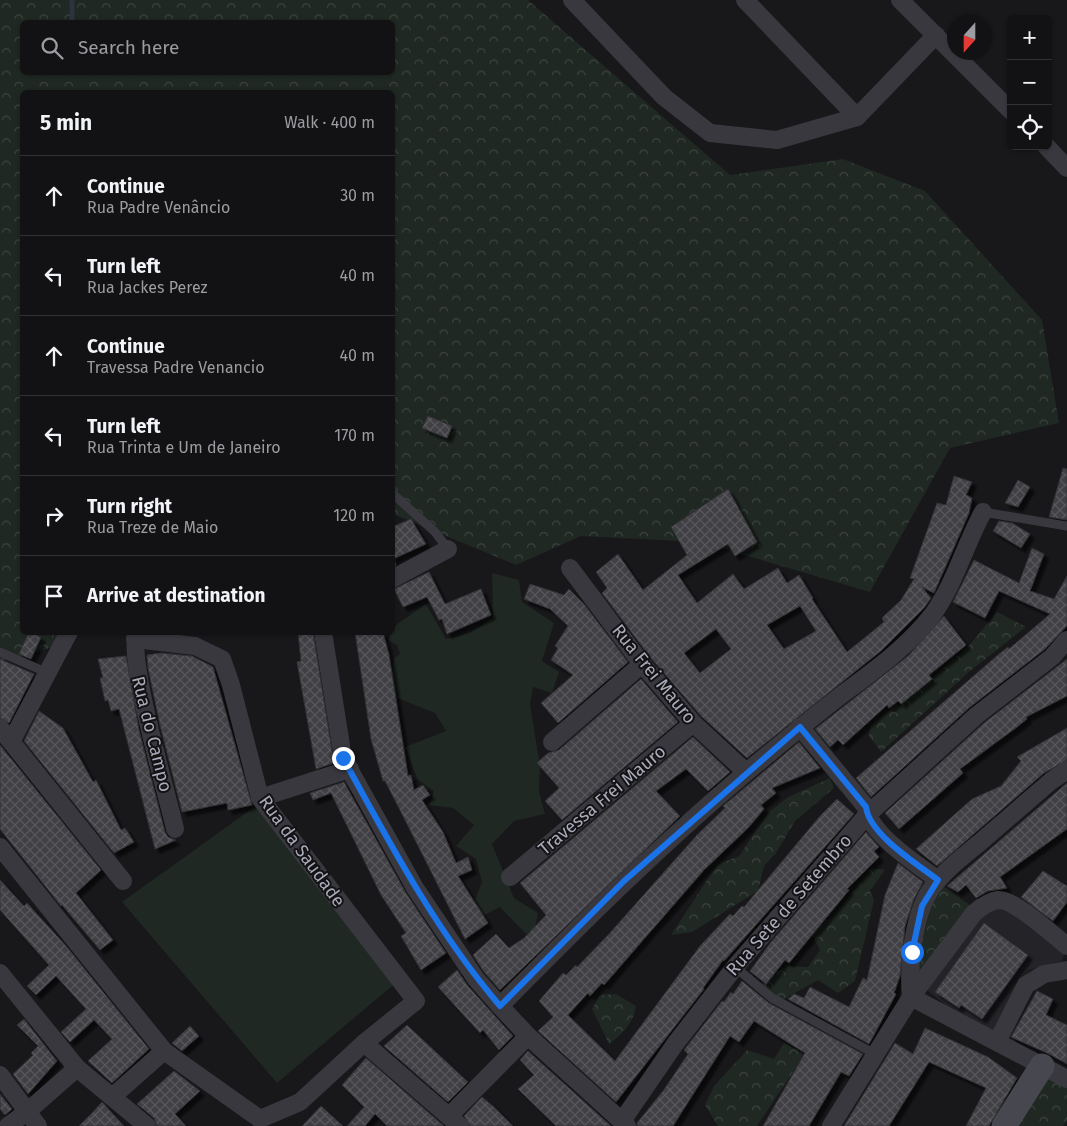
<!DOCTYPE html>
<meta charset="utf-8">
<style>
body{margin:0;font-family:"Fira Sans",sans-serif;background:#1b1a1d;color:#f1f3f6}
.controls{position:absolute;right:15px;top:15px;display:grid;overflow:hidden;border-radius:8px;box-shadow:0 1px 4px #0004}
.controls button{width:45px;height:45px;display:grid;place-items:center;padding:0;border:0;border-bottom:1px solid #313134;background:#121114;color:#f1f3f6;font:25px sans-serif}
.compass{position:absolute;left:947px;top:15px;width:45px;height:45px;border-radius:50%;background:#121114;box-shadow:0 1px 4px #0004;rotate:201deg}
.stop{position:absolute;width:15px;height:15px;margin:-11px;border:4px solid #1a73e8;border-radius:50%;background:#fff}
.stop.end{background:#1a73e8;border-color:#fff;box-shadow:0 1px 5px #0008}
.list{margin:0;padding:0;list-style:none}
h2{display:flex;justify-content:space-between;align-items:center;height:65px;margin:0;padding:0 20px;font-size:21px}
h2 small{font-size:16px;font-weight:400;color:#9c9da0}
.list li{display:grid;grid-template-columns:32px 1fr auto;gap:15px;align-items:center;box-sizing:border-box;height:80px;padding:0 20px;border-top:1px solid #313134}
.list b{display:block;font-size:19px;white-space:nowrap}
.list p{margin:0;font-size:16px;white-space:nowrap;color:#9c9da0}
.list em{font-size:16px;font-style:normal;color:#9c9da0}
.icon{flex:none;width:28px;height:28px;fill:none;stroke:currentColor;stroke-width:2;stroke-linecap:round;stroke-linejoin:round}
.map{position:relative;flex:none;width:1067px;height:1126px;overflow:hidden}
.search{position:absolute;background:#121114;box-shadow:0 1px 4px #0004;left:20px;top:20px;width:375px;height:55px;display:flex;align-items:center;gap:12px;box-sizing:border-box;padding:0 18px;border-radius:8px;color:#9c9da0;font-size:19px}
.panel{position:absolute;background:#121114;box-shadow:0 1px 4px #0004;left:20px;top:90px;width:375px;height:545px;border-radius:8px}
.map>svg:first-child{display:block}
.built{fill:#242327}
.green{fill:#1f2822}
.forest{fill:url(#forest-crowns);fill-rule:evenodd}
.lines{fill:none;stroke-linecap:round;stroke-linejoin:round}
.stream{stroke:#2d333e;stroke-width:5}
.building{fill:url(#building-cross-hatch);stroke:#323136;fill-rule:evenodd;filter:url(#shadow)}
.service{stroke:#39383f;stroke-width:9}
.minor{stroke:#39383f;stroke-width:18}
.secondary{stroke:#46474f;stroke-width:25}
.route{stroke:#1a73e8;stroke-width:6}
.labels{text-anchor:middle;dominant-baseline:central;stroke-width:4;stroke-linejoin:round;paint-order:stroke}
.street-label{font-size:18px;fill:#aaabb9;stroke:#131215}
</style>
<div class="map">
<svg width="1067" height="1126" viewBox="0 0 1067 1126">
<defs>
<pattern id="forest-crowns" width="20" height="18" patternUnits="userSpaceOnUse" patternTransform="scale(1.25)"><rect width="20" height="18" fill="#1f2822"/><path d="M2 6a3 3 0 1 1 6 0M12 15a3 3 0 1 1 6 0" fill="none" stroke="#3d4440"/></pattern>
<pattern id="building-cross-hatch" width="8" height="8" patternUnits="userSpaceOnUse" patternTransform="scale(1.25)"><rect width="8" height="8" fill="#3f3f44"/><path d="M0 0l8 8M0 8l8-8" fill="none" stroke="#58585d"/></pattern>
<filter id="shadow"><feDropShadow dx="4.5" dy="4.5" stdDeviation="1" flood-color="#0009"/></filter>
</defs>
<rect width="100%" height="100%" fill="#18171a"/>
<!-- built -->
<path class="built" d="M999,904L1065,951L1062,961L1029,970L1020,979L991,1034L964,1020L927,990L977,915Z"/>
<!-- green -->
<g class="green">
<path d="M492,573L519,580L522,602L554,623L542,661L559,672L552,693L533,687L530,704L540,766L539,791L545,814L514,821L492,844L514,898L538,913L535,928L526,934L500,907L483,916L475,900L482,882L476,859L456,846L474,825L453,808L429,805L434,791L418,780L405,747L446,731L435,713L392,696L393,659L400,654L397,645L388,640L396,625L426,604L446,639L470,633L493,618Z"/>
<path d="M257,805L398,981L277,1083L122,902Z"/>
</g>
<!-- forest -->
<g class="forest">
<path d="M0,0H528L730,175L843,159L925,191L1042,320L1059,423L950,448L870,592L700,542L581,536L516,565L393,514L392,92H22V632L70,633L68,643L0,662ZM22,22H392V72H22Z"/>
<path d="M997,612L1026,627L970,671L881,752L869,736L870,726L896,705L900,706L968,647Z"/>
<path d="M830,778L834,788L795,821L776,853L764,866L758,891L692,932L671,935L717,865L739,856L769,812L788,797Z"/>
<path d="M872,868L885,870L870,891L874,900L855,981L838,993L818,980L779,1002L757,987L786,966L808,967L820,950L811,932L834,915Z"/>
<path d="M943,886L971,906L916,983L917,949L928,909Z"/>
<path d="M616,994L636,1006C634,1023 622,1034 609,1044L592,1009L600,995Z"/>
<path d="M784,1043L805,1054L757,1126H718L705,1105L714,1086L747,1050L774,1059Z"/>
<path d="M1044,1079H1050L1067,1088V1121L1063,1126H1012Z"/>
</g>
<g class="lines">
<!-- stream -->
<path class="stream" d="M72,22V0"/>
</g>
<!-- building -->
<g class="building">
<path d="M428,416L452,426L447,438L422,428Z"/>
<path d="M1063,468L1067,469V520L1049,517Z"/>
<path d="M954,476L972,482L966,495L972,498L969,513L934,593L922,587L931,598L924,608L882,650L747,758L701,716L650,657L602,593L607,588L596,572L618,554L643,590L687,555L671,527L728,489L757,542L735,556L728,544L678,575L697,603L733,574L744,589L778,568L787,583L799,575L813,598L812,599L847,652L884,622L882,618L901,600L914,579L910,578L937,503L946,505ZM800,606L816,631L784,649L767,625ZM716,629L731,649L700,673L684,653Z"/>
<path d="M1018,480L1030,487L1018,507L1005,503Z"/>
<path d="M411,519L426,544L393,559L396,565L392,567V527Z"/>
<path d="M999,521L1012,523L1030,534L1021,548L993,531Z"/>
<path d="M1032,548L1044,554L1030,591L1054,599L1067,576V626L1045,649L970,707L871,797L856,778L999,654L1008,647L1009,649L1050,614L999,591L985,618L953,602L974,560L1019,583Z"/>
<path d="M429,572L445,604L481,589L491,615L447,634L442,619L439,620L427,597L403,607L394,589Z"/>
<path d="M530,584L564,595L569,589L584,604L628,662L558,723L541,703L573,675L551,660L558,648L555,646L568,626L550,609L524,599Z"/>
<path d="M944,616L966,645L929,675L932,679L901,704L898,701L889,708L887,705L843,745L838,740L830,747L815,729L908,656Z"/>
<path d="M29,632L41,637L31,659L19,654Z"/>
<path d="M298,632H313L334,763L316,769L297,662L301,661Z"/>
<path d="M355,632H383L389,655L408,776L411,775L414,790L423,785L430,795L422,800L443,832L456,863L468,857L472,870L458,876L488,923L465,939L401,812L385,781H383L371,739Z"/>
<path d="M161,653L192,656L213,667L252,805L228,810L227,803L182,812L160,725L148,668L147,655Z"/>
<path d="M126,656L139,730L165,832L168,837L176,840L155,849L119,709L111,711L108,700L105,701L100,678H103L98,659Z"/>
<path d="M0,659L34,674L9,723L0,718Z"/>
<path d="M1067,659V696L1026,717L1027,719L1017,727L960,769L963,773L899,829L885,813L984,723Z"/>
<path d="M641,679L678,722L562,820L545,801L559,788L537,763L548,753L559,750Z"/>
<path d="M39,711L63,728L93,782L96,780L121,830L125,828L134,842L114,853L24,741Z"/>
<path d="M1067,728V760L1044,773L937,866L916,849L972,799L1001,786L1021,761L1017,757Z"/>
<path d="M693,737L730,772L708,791L686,769L656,791L680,816L500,990L484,972L473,955L496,934L509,948L524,938L546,915L520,883Z"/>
<path d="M799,742L820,768L772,788L776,793L761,805L764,809L749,827L704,870L604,985L602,983L590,996L588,993L568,1015L615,1061L700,946L730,914L733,916L742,906L744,907L820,816L837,799L854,814L724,961L723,960L703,988L704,989L616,1102L538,1031L553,1017L539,1001L563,973L566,975L576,965L577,967L608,935L697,835L725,808L723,806Z"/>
<path d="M0,745L101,870L76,893L113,940L100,950L62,905L61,906L0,829Z"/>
<path d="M344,782L406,893L446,953L421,970L401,936L406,933L381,895L331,793L313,800L310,793Z"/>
<path d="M1067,783V829L1000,877L1007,888L988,891L976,898L966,885L958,892L947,886Z"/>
<path d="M866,832L879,847L874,851L879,857L847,889L849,890L789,963L785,960L766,984L750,971L771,942Z"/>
<path d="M898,863L923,882L914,899L905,926L900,976L894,993L896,994L869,1044L788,999L794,994L804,998L810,987L849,1007L863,978L867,980L885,895Z"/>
<path d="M1043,871L1067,886V902L1053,921L1021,897Z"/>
<path d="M0,880L24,906L27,903L67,947L149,1049L112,1083L88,1061L112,1039L94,1020L70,1042L61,1032L86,1009L56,976L36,995L27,986L49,965L0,910Z"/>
<path d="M984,923L1028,955L982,1019L961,1005L959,1008L935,992Z"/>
<path d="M457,970L468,986L513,1036L499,1050L483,1030L480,1033L438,987Z"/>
<path d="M742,981L769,1003L863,1054L849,1076L841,1072L809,1126H763L805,1053L754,1021L739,1042L730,1036L673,1126H637V1123L663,1091L688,1054L684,1050L722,1001L724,1002L731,992L733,994Z"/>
<path d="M1037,991L1053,999L1046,1015L1067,1025V1064L1049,1054L1011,1037Z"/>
<path d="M24,1019L57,1061L28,1094L13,1074L33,1055L31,1053L38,1046L17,1025Z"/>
<path d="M407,1025L468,1082L448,1102L384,1046Z"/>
<path d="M190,1026L199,1036L182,1051L172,1043Z"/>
<path d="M925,1028L988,1057L1017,1078L989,1126H966L986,1088L929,1062L889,1126H844L895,1043L913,1054Z"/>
<path d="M528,1051L611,1126H556L518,1089L534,1075L520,1060Z"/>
<path d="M366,1058L444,1126H387L375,1114L365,1126H347L364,1107L342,1085Z"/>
<path d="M174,1071L200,1091L175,1114L186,1126H157L154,1118L137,1104Z"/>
<path d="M0,1094L12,1109L5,1115L0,1109Z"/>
<path d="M482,1097L494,1107L513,1126H470L464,1116Z"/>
<path d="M102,1102L124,1126H79L93,1112Z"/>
<path d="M321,1106L343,1126H302Z"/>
</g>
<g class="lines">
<!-- service -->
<g class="service">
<path d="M392,493L435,532L448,549"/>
<path d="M983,512L1067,526"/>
<path d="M0,652L48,673"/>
<path d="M735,967L772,998L875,1054"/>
</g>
<!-- minor -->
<g class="minor">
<path d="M572,0L664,97L710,133L777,140L857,117L936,35"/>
<path d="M745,0L857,117"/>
<path d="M900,0L1011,111"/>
<path d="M1046,146L1067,168"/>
<path d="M570,568L642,664L693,723L746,772"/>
<path d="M392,579L448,549"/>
<path d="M137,632C127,659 167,794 175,829"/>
<path d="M323,632L343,758L415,888L476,979L500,1006L528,1036L627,1126"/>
<path d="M135,639L195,646L222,659L231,685L260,798L416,1001L364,1043L300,1102L260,1119"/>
<path d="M800,727L866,807C869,834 917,864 938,880"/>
<path d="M0,728L123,881"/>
<path d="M12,740L69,632"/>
<path d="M552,742L642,664"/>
<path d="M260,798L350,769"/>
<path d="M0,847L164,1051L260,1119"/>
<path d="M510,877L693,723"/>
<path d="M0,973L77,1068L147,1126"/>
<path d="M911,997C908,968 913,918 929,892C941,873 961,858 978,844C1002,823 1027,802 1051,781L1067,770"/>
<path d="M911,997L974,913C981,907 989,901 998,900C1015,899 1053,935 1067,946"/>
<path d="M500,1006C580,925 661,844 749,770C779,745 809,720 840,696C872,672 908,647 933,614C955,583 965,545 983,512"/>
<path d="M997,1042L1026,985L1044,974L1067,970"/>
<path d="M364,1043L460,1126"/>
<path d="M0,1075L38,1126"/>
<path d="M112,1097L164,1051"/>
<path d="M449,1116L528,1036"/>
<path d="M622,1121L675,1044L735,967L867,815L977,715L1052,657L1067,640"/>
<path d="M8,1126L28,1111L77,1068"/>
<path d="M831,1126L911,997L1067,1079"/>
</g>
<!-- secondary -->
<path class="secondary" d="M1004,1126L1042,1066"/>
</g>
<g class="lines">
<!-- route -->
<path class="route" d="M343,758C390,844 436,931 500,1006L624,881L800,727L866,807C869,834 917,864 938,880L922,906L912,952"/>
</g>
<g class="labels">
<!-- street labels -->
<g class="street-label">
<text transform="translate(654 674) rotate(51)">Rua Frei Mauro</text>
<text transform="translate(152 734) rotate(76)">Rua do Campo</text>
<text transform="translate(602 800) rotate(-40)">Travessa Frei Mauro</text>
<text transform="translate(302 851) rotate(54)">Rua da Saudade</text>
<text transform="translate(789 905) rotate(-49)">Rua Sete de Setembro</text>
</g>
</g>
</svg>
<div class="controls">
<button>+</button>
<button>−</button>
<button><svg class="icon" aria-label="locate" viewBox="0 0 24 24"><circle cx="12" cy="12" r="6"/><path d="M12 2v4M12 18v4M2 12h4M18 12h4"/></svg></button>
</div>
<svg class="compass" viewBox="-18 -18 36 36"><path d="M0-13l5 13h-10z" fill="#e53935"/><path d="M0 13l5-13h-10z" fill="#9c9da0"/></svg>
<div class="stop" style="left:912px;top:952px"></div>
<div class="stop end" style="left:343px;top:758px"></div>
<div class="search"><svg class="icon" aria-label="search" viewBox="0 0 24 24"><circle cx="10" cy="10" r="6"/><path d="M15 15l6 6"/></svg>Search here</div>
<section class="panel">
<h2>5 min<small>Walk · 400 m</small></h2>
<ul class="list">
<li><svg class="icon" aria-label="ahead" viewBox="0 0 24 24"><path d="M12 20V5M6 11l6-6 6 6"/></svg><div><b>Continue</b><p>Rua Padre Venâncio</p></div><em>30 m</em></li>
<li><svg class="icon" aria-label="left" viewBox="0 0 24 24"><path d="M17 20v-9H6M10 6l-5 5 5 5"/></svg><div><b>Turn left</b><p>Rua Jackes Perez</p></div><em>40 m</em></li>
<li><svg class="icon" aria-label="ahead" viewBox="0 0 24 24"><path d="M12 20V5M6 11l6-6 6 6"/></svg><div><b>Continue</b><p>Travessa Padre Venancio</p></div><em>40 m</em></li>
<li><svg class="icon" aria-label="left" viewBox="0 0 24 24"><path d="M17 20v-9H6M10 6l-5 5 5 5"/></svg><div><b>Turn left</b><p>Rua Trinta e Um de Janeiro</p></div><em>170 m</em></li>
<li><svg class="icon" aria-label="right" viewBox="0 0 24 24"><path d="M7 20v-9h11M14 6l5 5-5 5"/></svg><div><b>Turn right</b><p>Rua Treze de Maio</p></div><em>120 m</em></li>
<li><svg class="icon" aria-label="arrive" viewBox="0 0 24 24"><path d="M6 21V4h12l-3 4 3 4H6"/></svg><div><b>Arrive at destination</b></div></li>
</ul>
</section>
</div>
